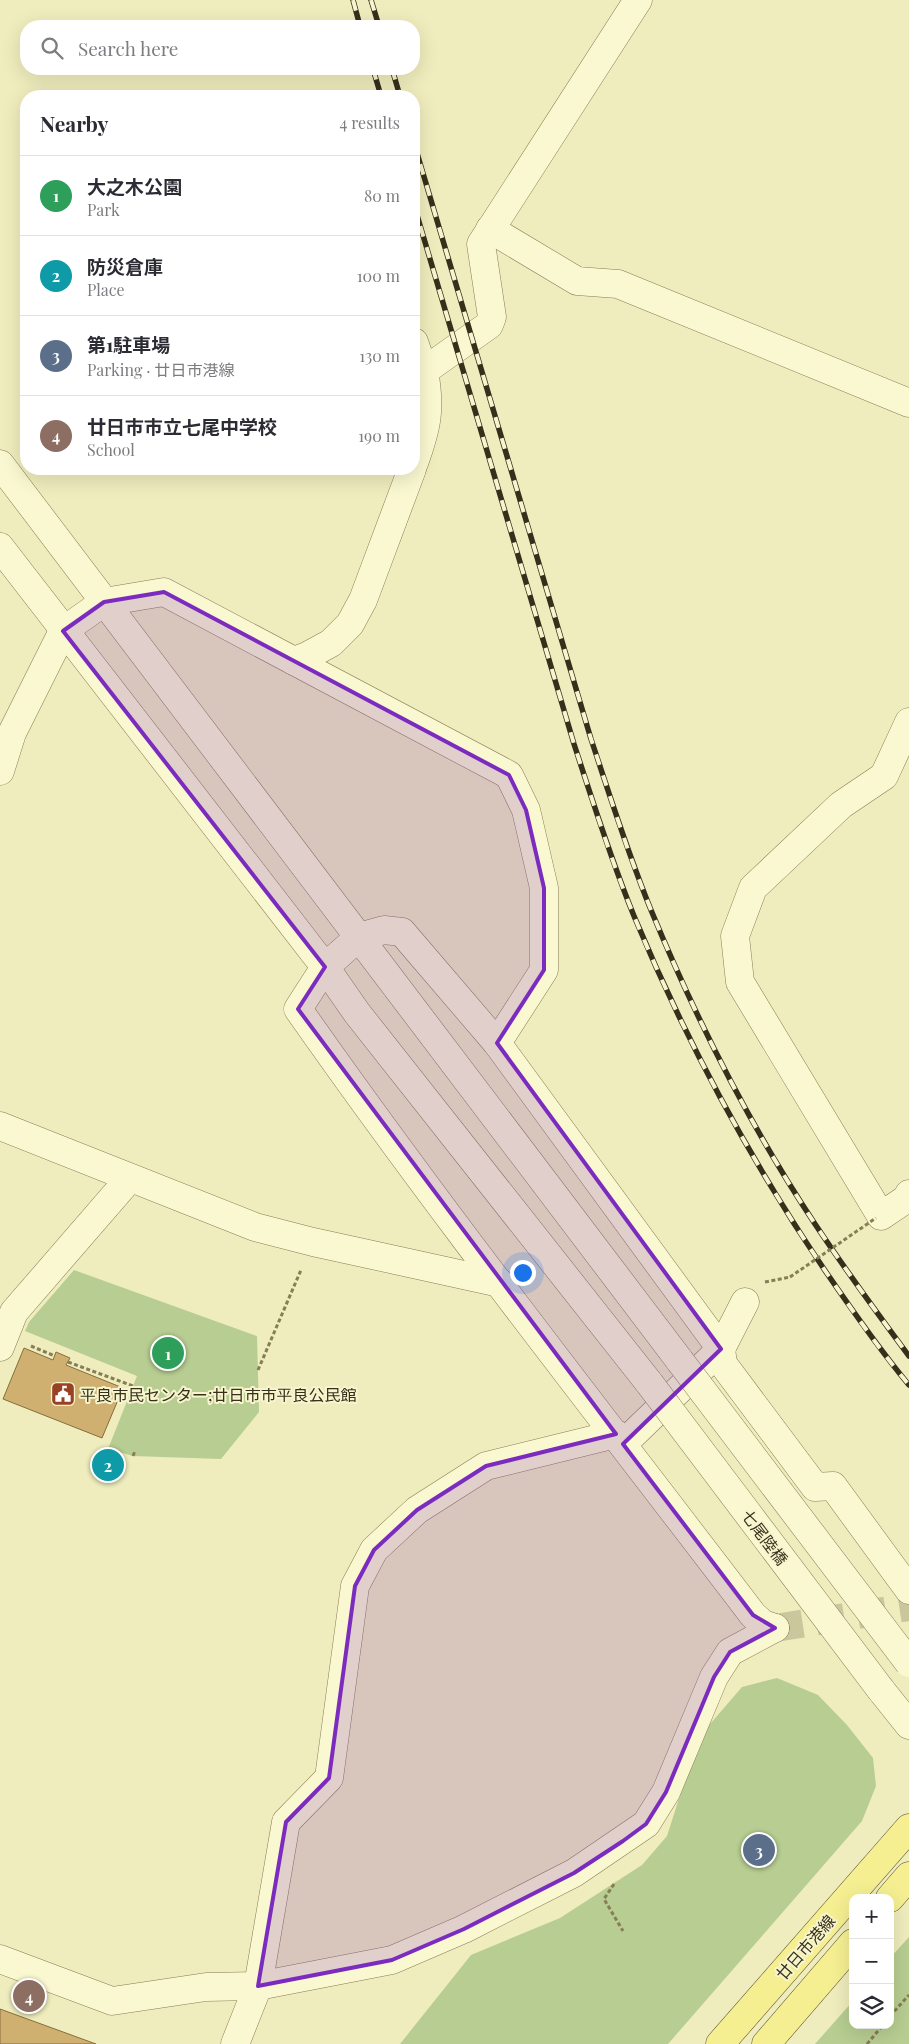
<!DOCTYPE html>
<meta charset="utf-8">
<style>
body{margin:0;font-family:"Playfair Display","Noto Sans JP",serif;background:#f7f7f7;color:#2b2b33}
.controls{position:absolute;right:15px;bottom:15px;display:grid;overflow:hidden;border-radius:10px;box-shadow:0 5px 20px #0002}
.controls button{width:45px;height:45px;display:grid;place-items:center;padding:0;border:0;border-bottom:1px solid #e1e1e2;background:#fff;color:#2b2b33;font:25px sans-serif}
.you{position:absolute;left:522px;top:1272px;width:18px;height:18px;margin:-12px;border:4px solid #fff;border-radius:50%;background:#1a73e8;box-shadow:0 0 0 8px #1a73e833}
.badge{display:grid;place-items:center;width:32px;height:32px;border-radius:50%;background:#984124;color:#fff;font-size:16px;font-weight:700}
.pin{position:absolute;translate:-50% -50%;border:2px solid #fff;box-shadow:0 1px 5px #0006}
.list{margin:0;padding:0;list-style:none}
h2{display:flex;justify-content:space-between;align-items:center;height:65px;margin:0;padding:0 20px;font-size:21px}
h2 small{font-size:16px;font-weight:400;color:#7c7c81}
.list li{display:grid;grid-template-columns:32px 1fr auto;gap:15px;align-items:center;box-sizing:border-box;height:80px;padding:0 20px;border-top:1px solid #e1e1e2}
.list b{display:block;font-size:19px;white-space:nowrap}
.list p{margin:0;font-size:16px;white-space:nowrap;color:#7c7c81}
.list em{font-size:16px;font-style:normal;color:#7c7c81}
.icon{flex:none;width:28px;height:28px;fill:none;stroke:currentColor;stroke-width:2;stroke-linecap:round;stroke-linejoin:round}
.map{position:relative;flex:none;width:909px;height:2044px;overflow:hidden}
.search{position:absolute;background:#fff;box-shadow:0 5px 20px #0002;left:20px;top:20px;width:400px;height:55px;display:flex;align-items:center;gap:12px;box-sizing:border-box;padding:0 18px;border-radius:20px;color:#7c7c81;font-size:19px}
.panel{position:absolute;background:#fff;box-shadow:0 5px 20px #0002;left:20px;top:90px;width:400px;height:385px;border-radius:20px}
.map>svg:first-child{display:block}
.green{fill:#b7cd91}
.building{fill:#cfb071;stroke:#876d3b}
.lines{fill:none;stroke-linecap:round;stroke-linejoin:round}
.minor-tunnel{stroke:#cac79d;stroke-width:28;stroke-dasharray:28 14;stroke-linecap:butt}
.minor-casing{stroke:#877d56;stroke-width:29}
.major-casing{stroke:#54492b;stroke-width:29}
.path{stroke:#877d56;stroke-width:3;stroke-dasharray:4 2.5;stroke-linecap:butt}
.minor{stroke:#faf8d0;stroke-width:28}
.major{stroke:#f5ef92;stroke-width:28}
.rail-casing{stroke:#362f1b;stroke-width:5.5}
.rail{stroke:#f6f5cd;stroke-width:4;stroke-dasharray:11;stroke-linecap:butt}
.minor-bridge-casing{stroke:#877d56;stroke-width:29;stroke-linecap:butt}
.path-bridge{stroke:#877d56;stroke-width:3;stroke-dasharray:4 2.5;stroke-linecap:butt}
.minor-bridge{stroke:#faf8d0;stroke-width:28}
.marked{fill:#7b2cbf;fill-opacity:0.2;stroke:#7b2cbf;stroke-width:4;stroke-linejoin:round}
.labels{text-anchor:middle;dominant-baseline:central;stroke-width:4;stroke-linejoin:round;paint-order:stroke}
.poi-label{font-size:16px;fill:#362f1b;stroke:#f6f5cd;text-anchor:start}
.street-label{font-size:16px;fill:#362f1b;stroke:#f6f5cd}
</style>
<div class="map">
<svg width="909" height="2044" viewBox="0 0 909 2044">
<rect width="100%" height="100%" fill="#efedbd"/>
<!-- green -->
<g class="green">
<path d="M74,1270L257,1336L259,1412L221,1459L133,1456L108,1449L137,1376L25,1331L29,1322Z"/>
<path d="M777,1678L818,1695L847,1725L873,1758L876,1786L862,1821L668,2044H400L471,1955L560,1918L642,1865L667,1836L684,1783L704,1731L742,1687Z"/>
<path d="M909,1937V2044H815L853,2001V2025H890V1958Z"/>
</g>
<!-- building -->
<g class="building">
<path d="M24,1348L53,1360L56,1352L70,1358L66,1365L123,1388L102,1438L3,1399Z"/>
<path d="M107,1459L113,1461L109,1472L103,1469Z"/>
<path d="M0,2009L96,2044H0Z"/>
</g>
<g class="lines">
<!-- minor-tunnel -->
<path class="minor-tunnel" d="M775,1628L909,1607"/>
<defs>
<g id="minor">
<path d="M490,229L577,281L618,284L909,403"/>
<path d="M414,342L424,371"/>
<path d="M414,463C427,427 431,409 424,371L489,325L492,317L481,244L638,0"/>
<path d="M0,464L680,1361"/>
<path d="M0,547L325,967L357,1013L650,1384"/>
<path d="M294,661L307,656L331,643L350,624L363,600L412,469"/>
<path d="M909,722L884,776L841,805L753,888L735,936L740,982L881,1216L909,1197V1194"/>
<path d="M0,771L12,733L63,631L104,602L164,592L509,775L526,810L544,888V970L497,1043"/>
<path d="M0,1126L255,1227L313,1242L500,1283"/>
<path d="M0,1347L14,1312L130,1178"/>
<path d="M623,1444L721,1349L745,1302"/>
<path d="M775,1628L763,1624L753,1615C600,1414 443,1216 298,1009L325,967L359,937L384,930L402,932L497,1043L721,1349L723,1364L815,1487L833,1486L909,1590"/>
<path d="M881,1690L909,1725"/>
<path d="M0,1959L112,2001L206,1987L258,1986L392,1960L464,1929L574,1873L646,1824L666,1792L714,1677L730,1652L775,1628"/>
<path d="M235,2044L258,1986L286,1822L329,1778L355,1586L374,1550L417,1510L486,1466L616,1434"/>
</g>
<g id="major">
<path d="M890,1898L909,1876"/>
<path d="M720,2044L909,1828"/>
<path d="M766,2044L853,1943"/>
</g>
</defs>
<!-- minor casing -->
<use href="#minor" class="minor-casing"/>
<!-- major casing -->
<use href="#major" class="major-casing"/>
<!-- path -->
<g class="path">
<path d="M765,1282L790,1277"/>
<path d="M31,1346L55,1356"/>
<path d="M68,1362L133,1386"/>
<path d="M258,1370L301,1270"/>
<path d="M133,1456L135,1451"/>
<path d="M614,1884L604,1899L623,1931"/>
<path d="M890,2016L909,1995"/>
<path d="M867,2044L883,2025"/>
</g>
<!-- minor -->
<use href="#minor" class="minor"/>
<!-- major -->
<use href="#major" class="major"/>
<defs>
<g id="rail">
<path d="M353,0L360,26"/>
<path d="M371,0L379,26"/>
<path d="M373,69L381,96"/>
<path d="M392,69L400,96"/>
<path d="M414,143L591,739C610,796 628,854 651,910C696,1019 750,1126 815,1224C845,1269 877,1313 909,1356"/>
<path d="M414,205L574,744C593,802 611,860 634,916C686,1041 750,1160 826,1272C852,1310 879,1349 909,1385"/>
</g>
</defs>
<!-- rail casing -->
<use href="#rail" class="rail-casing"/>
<!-- rail -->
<use href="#rail" class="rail"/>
<defs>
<g id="minor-bridge">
<path d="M680,1361L909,1663"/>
<path d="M650,1384L881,1690"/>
</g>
</defs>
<!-- minor-bridge casing -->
<use href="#minor-bridge" class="minor-bridge-casing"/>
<!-- path-bridge -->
<path class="path-bridge" d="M790,1277L876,1218"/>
<!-- minor-bridge -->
<use href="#minor-bridge" class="minor-bridge"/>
</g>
<!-- marked area -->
<path class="marked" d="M164,592L509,775L526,810L544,888V970L497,1043L721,1349L623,1444L753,1615L775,1628L730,1652L714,1677L666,1792L646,1824L623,1841L574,1873L464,1929L392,1960L258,1986L286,1822L329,1778L355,1586L374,1550L417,1510L486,1466L616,1434L298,1009L325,967L63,631L104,602Z"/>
<!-- icons -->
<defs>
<symbol id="civic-square" viewBox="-11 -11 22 22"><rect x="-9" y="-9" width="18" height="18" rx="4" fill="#984124" stroke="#f6f5cd"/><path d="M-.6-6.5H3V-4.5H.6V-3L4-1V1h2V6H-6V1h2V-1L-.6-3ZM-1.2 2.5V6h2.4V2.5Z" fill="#fff"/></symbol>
</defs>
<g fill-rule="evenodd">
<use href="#civic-square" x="49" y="1380" width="28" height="28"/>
</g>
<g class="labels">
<!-- poi labels -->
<g class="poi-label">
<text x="80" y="1394">平良市民センター;廿日市市平良公民館</text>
</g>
<!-- street labels -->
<g class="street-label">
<text transform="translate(765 1537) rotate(53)">七尾陸橋</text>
<text transform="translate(805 1947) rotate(-49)">廿日市港線</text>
</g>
</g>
</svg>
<div class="controls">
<button>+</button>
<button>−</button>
<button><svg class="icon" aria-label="layers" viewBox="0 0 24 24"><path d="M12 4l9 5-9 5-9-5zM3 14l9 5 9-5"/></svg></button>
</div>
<div class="you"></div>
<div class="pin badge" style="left:168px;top:1353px;background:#2e9e5b">1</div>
<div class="pin badge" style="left:108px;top:1465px;background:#0f9aa8">2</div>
<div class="pin badge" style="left:759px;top:1850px;background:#5c6f8a">3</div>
<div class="pin badge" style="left:29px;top:1996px;background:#8d6e63">4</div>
<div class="search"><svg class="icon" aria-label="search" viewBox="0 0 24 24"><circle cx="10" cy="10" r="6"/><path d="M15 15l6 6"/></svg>Search here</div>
<section class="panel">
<h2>Nearby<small>4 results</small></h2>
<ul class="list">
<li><span class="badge" style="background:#2e9e5b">1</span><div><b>大之木公園</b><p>Park</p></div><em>80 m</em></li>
<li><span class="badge" style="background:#0f9aa8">2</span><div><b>防災倉庫</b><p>Place</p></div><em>100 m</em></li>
<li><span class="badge" style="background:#5c6f8a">3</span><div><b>第1駐車場</b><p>Parking · 廿日市港線</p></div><em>130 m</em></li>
<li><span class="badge" style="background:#8d6e63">4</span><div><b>廿日市市立七尾中学校</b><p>School</p></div><em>190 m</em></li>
</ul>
</section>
</div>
